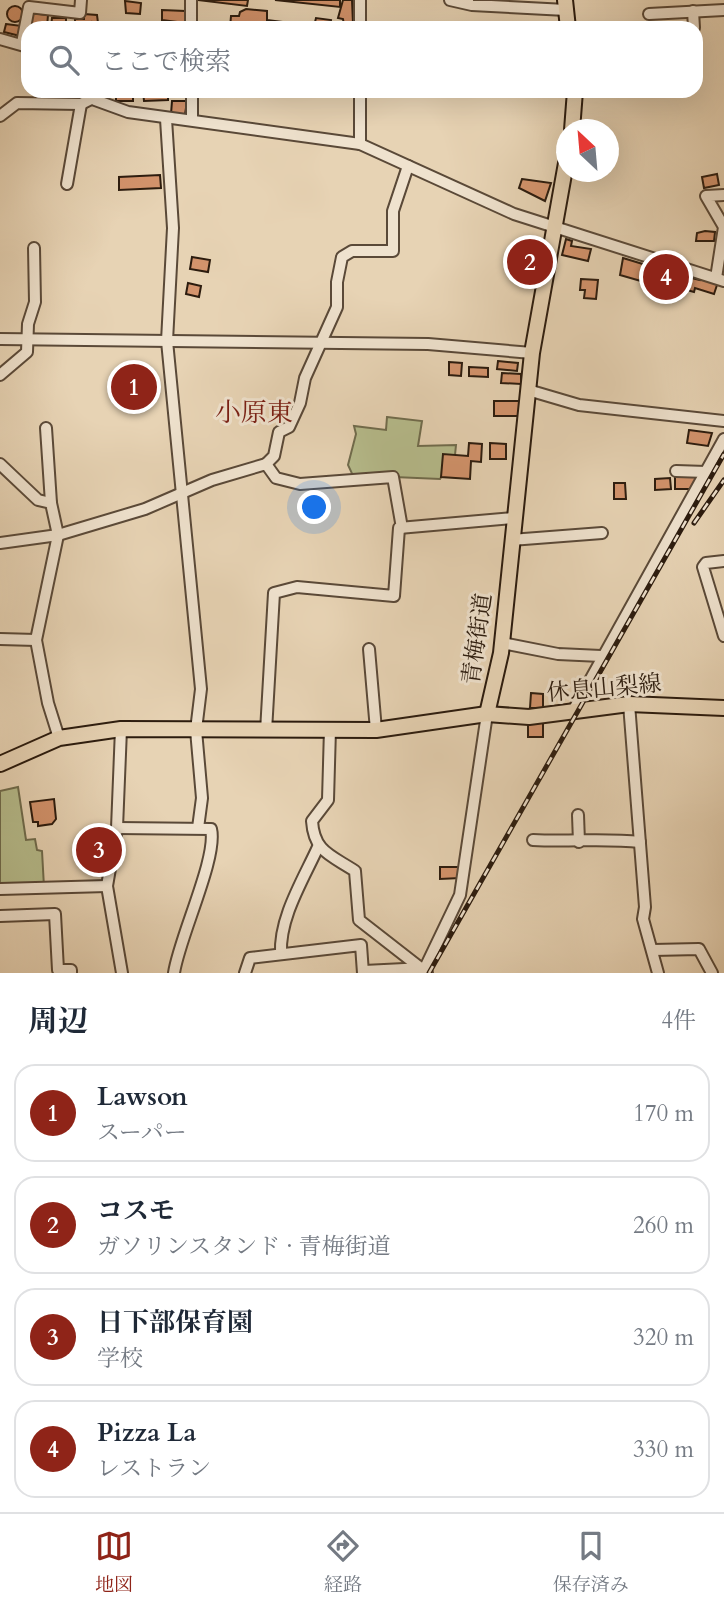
<!DOCTYPE html>
<html lang="ja">
<meta charset="utf-8">
<style>
body{margin:0;font-family:Cardo,"Noto Serif JP",serif;background:#f6f6f7;color:#1f2937}
.compass{position:absolute;left:556px;top:119px;width:63px;height:63px;border-radius:50%;background:#fff;box-shadow:0 7px 28px #0002;rotate:334deg}
.you{position:absolute;left:315px;top:508px;width:24px;height:24px;margin:-18px;border:5px solid #fff;border-radius:50%;background:#1a73e8;box-shadow:0 0 0 10px #1a73e833}
.badge{display:grid;place-items:center;width:46px;height:46px;border-radius:50%;background:#8f2418;color:#fff;font-size:23px;font-weight:700}
.pin{position:absolute;translate:-50% -50%;border:4px solid #fff;box-shadow:0 2px 7px #0006}
.list{margin:0;padding:0;list-style:none}
h2{display:flex;justify-content:space-between;align-items:center;height:91px;margin:0;padding:0 28px;font-size:30px}
h2 small{font-size:23px;font-weight:400;color:#747a83}
.list li{display:grid;grid-template-columns:46px 1fr auto;gap:21px;align-items:center;box-sizing:border-box;height:98px;margin:0 14px 14px;padding:0 14px;border:2px solid #e0e1e3;border-radius:21px}
.list b{display:block;font-size:26px;white-space:nowrap}
.list p{margin:0;font-size:23px;white-space:nowrap;color:#747a83}
.list em{font-size:23px;font-style:normal;color:#747a83}
.icon{flex:none;width:38px;height:38px;fill:none;stroke:currentColor;stroke-width:2;stroke-linecap:round;stroke-linejoin:round}
.map{position:relative;flex:none;width:724px;height:973px;overflow:hidden}
.search{position:absolute;background:#fff;box-shadow:0 7px 28px #0002;left:21px;right:21px;top:21px;height:77px;display:flex;align-items:center;gap:18px;box-sizing:border-box;padding:0 24px;border-radius:21px;color:#747a83;font-size:26px}
.sheet{height:539px;background:#fff}
nav{display:flex;justify-content:space-around;align-items:center;box-sizing:border-box;height:98px;border-top:2px solid #e0e1e3;background:#fff;font-size:19px;color:#747a83}
nav a{display:grid;justify-items:center;gap:4px}
nav .on{color:#8f2418}
.map>svg:first-child{display:block}
.green{fill:#b6bc8c;stroke:#706c4d;stroke-width:2}
.building{fill:#d4946d;stroke:#2b1b0e;stroke-width:2}
.lines{fill:none;stroke-linecap:round;stroke-linejoin:round}
.minor-casing{stroke:#5a4938;stroke-width:14}
.major-casing{stroke:#2b1b0e;stroke-width:18}
.minor{stroke:#efe2ce;stroke-width:10}
.major{stroke:#e7d3b4;stroke-width:14}
.rail-casing{stroke:#2b1b0e;stroke-width:5}
.rail{stroke:#efe2ce;stroke-width:2.5;stroke-dasharray:8;stroke-linecap:butt}
.labels{text-anchor:middle;dominant-baseline:central;stroke-width:6;stroke-linejoin:round;paint-order:stroke}
.street-label{font-size:23px;fill:#2b1b0e;stroke:#efe2ce}
.quarter-label{font-size:26px;fill:#7a1f14;stroke:#efe2ce}
</style>
<div class="map">
<svg width="724" height="973" viewBox="0 0 724 973">
<rect width="100%" height="100%" fill="#e7d3b4"/>
<filter id="stains"><feTurbulence type="fractalNoise" baseFrequency=".00286" numOctaves="4"/><feColorMatrix values="0 0 0 0 .2 0 0 0 0 .09 0 0 0 0 .02 0 0 0 .5 -.17"/></filter>
<radialGradient id="worn" r=".72"><stop offset=".6" stop-color="#630" stop-opacity="0"/><stop offset="1" stop-color="#630" stop-opacity=".3"/></radialGradient>
<!-- green -->
<g class="green">
<path d="M387,417L422,421L418,446L456,445L455,455L440,479L394,477L355,480L348,465L356,434L354,426L386,430Z"/>
<path d="M18,787L26,840L35,839L37,850L42,851L44,887L0,889V791Z"/>
</g>
<!-- building -->
<g class="building">
<path d="M198,0H248L247,6Z"/>
<path d="M275,0H340V7Z"/>
<path d="M343,0H352L353,24L344,25L343,19L338,18Z"/>
<path d="M125,1L141,3L140,14L126,13Z"/>
<circle cx="15" cy="14" r="8"/>
<path d="M246,9L267,11V20L314,26L316,18L331,20L330,28H230L231,16H239L240,12Z"/>
<path d="M162,10L185,11V23L162,20Z"/>
<path d="M31,13L48,15L47,27L29,25Z"/>
<path d="M84,14L97,15L98,23L92,22L90,28L75,27V19H84Z"/>
<path d="M52,18H66V28L51,27Z"/>
<path d="M6,24L22,26L20,36L4,32Z"/>
<rect x="116" y="91" width="17" height="10"/>
<path d="M143,91H168V100L144,101Z"/>
<path d="M172,101H187L185,115L171,114Z"/>
<path d="M717,174L719,185L704,188L702,177Z"/>
<path d="M160,175L161,188L119,190V177Z"/>
<path d="M522,179L551,183L545,201L519,188Z"/>
<path d="M705,231L715,232L714,241H696L697,233Z"/>
<path d="M566,239L572,241L571,246L591,249L588,261L562,255Z"/>
<path d="M519,250L526,252L524,258L537,261L536,267L516,262Z"/>
<path d="M192,257L210,260L208,272L190,269Z"/>
<path d="M623,258L669,272L665,288L620,275Z"/>
<path d="M676,274L700,280L702,277L718,282L714,294L695,288L694,292L673,286Z"/>
<path d="M581,279L598,280L596,299L584,298L585,290H580Z"/>
<path d="M188,283L201,286L199,297L186,294Z"/>
<path d="M498,361L518,363L517,371L497,369Z"/>
<path d="M449,362L462,363L461,376L449,375Z"/>
<path d="M469,367L488,368V377L469,376Z"/>
<path d="M502,373L521,374V384L501,383Z"/>
<path d="M123,382L151,383V395L123,394Z"/>
<rect x="494" y="401" width="25" height="15"/>
<path d="M689,430L712,433L708,446L687,443Z"/>
<path d="M469,443L482,444L481,462L471,461L470,479L441,477L443,454L468,456Z"/>
<path d="M490,443L506,444V459H490Z"/>
<rect x="675" y="475" width="21" height="14"/>
<path d="M670,478L671,489L655,490V479Z"/>
<path d="M614,483H625L626,499H614Z"/>
<path d="M531,693L543,694V708H530Z"/>
<path d="M543,719V737H528V720Z"/>
<path d="M54,799L56,819L52,824L38,826V822H33L30,802Z"/>
<path d="M440,867H460V878L440,879Z"/>
</g>
<g class="lines">
<defs>
<g id="minor">
<path d="M360,0V28"/>
<path d="M450,0L472,5L566,10"/>
<path d="M693,11L694,28"/>
<path d="M649,14L724,10"/>
<path d="M191,28V0"/>
<path d="M0,39L28,47"/>
<path d="M22,43L29,7L80,13L81,0"/>
<path d="M696,49V54"/>
<path d="M86,91L95,100L128,112L360,144L514,214L724,281"/>
<path d="M192,91V119"/>
<path d="M0,116L17,103L81,104L93,98"/>
<path d="M166,119L173,228L167,341L201,689L196,730L202,798L198,828"/>
<path d="M360,144V91"/>
<path d="M67,184L81,104"/>
<path d="M716,278L724,227L706,196L724,195"/>
<path d="M0,339L428,344L532,353"/>
<path d="M0,375L27,352L28,324L35,302L34,248"/>
<path d="M528,390L579,405L724,421"/>
<path d="M46,428L51,503"/>
<path d="M0,464L38,500L51,503L58,535L36,640L48,703L59,738"/>
<path d="M266,464L274,456L279,432L289,427L300,403L305,378L337,307V282L342,257L352,251H393V211L408,166"/>
<path d="M676,471L706,472"/>
<path d="M511,540L602,533"/>
<path d="M0,543L58,535L145,509L212,480L266,464L276,478L300,484L393,477L402,528"/>
<path d="M724,561L706,563L703,567L724,636"/>
<path d="M0,639L36,640"/>
<path d="M502,643L558,654L601,656"/>
<path d="M369,649L376,730"/>
<path d="M629,704L645,907L643,919L658,973"/>
<path d="M573,711L724,439"/>
<path d="M121,729L117,828L107,886L122,973"/>
<path d="M330,729L328,800L312,821C314,852 331,855 355,871L359,920L427,973"/>
<path d="M266,731L274,593L297,587L394,596L399,528L514,518"/>
<path d="M578,815L579,842"/>
<path d="M117,828L211,829C218,857 179,938 174,973"/>
<path d="M533,840C569,842 605,838 640,842"/>
<path d="M0,889L107,886"/>
<path d="M0,916L55,914L58,970H71V973"/>
<path d="M653,950L699,949L712,973"/>
<path d="M281,954C279,918 303,880 318,847"/>
<path d="M425,968L460,895L487,714"/>
<path d="M364,971L425,968"/>
<path d="M245,973L250,958L361,945L363,973"/>
</g>
<g id="major">
<path d="M565,0L568,28"/>
<path d="M572,130L575,91"/>
<path d="M487,714L501,653L532,353L566,163"/>
<path d="M0,764L59,738L121,729L376,730L487,714L529,717L629,704L724,708"/>
</g>
</defs>
<!-- minor casing -->
<use href="#minor" class="minor-casing"/>
<!-- major casing -->
<use href="#major" class="major-casing"/>
<!-- minor -->
<use href="#minor" class="minor"/>
<!-- major -->
<use href="#major" class="major"/>
<defs>
<g id="rail">
<path d="M694,523L724,480"/>
<path d="M429,973L724,454"/>
</g>
</defs>
<!-- rail casing -->
<use href="#rail" class="rail-casing"/>
<!-- rail -->
<use href="#rail" class="rail"/>
</g>
<g class="labels">
<!-- street labels -->
<g class="street-label">
<text transform="translate(477 639) rotate(-82)">青梅街道</text>
<text transform="translate(604 688) rotate(-5)">休息山梨線</text>
</g>
<!-- quarter labels -->
<g class="quarter-label">
<text x="254" y="412">小原東</text>
</g>
</g>
<rect width="100%" height="100%" filter="url(#stains)"/>
<rect width="100%" height="100%" fill="url(#worn)"/>
</svg>
<svg class="compass" viewBox="-18 -18 36 36"><path d="M0-13l5 13h-10z" fill="#e53935"/><path d="M0 13l5-13h-10z" fill="#747a83"/></svg>
<div class="you"></div>
<div class="pin badge" style="left:134px;top:387px">1</div>
<div class="pin badge" style="left:530px;top:262px">2</div>
<div class="pin badge" style="left:99px;top:850px">3</div>
<div class="pin badge" style="left:666px;top:277px">4</div>
<div class="search"><svg class="icon" aria-label="search" viewBox="0 0 24 24"><circle cx="10" cy="10" r="6"/><path d="M15 15l6 6"/></svg>ここで検索</div>
</div>
<section class="sheet">
<h2>周辺<small>4件</small></h2>
<ul class="list">
<li><span class="badge">1</span><div><b>Lawson</b><p>スーパー</p></div><em>170 m</em></li>
<li><span class="badge">2</span><div><b>コスモ</b><p>ガソリンスタンド · 青梅街道</p></div><em>260 m</em></li>
<li><span class="badge">3</span><div><b>日下部保育園</b><p>学校</p></div><em>320 m</em></li>
<li><span class="badge">4</span><div><b>Pizza La</b><p>レストラン</p></div><em>330 m</em></li>
</ul>
</section>
<nav>
<a class="on"><svg class="icon" aria-label="map" viewBox="0 0 24 24"><path d="M3 6l6-2 6 2 6-2v14l-6 2-6-2-6 2zM9 4v14M15 6v14"/></svg>地図</a>
<a><svg class="icon" aria-label="directions" viewBox="0 0 24 24"><path d="M12 3l9 9-9 9-9-9zM9 14v-3h6M13 9l2 2-2 2"/></svg>経路</a>
<a><svg class="icon" aria-label="saved" viewBox="0 0 24 24"><path d="M7 4h10v16l-5-4-5 4z"/></svg>保存済み</a>
</nav>
